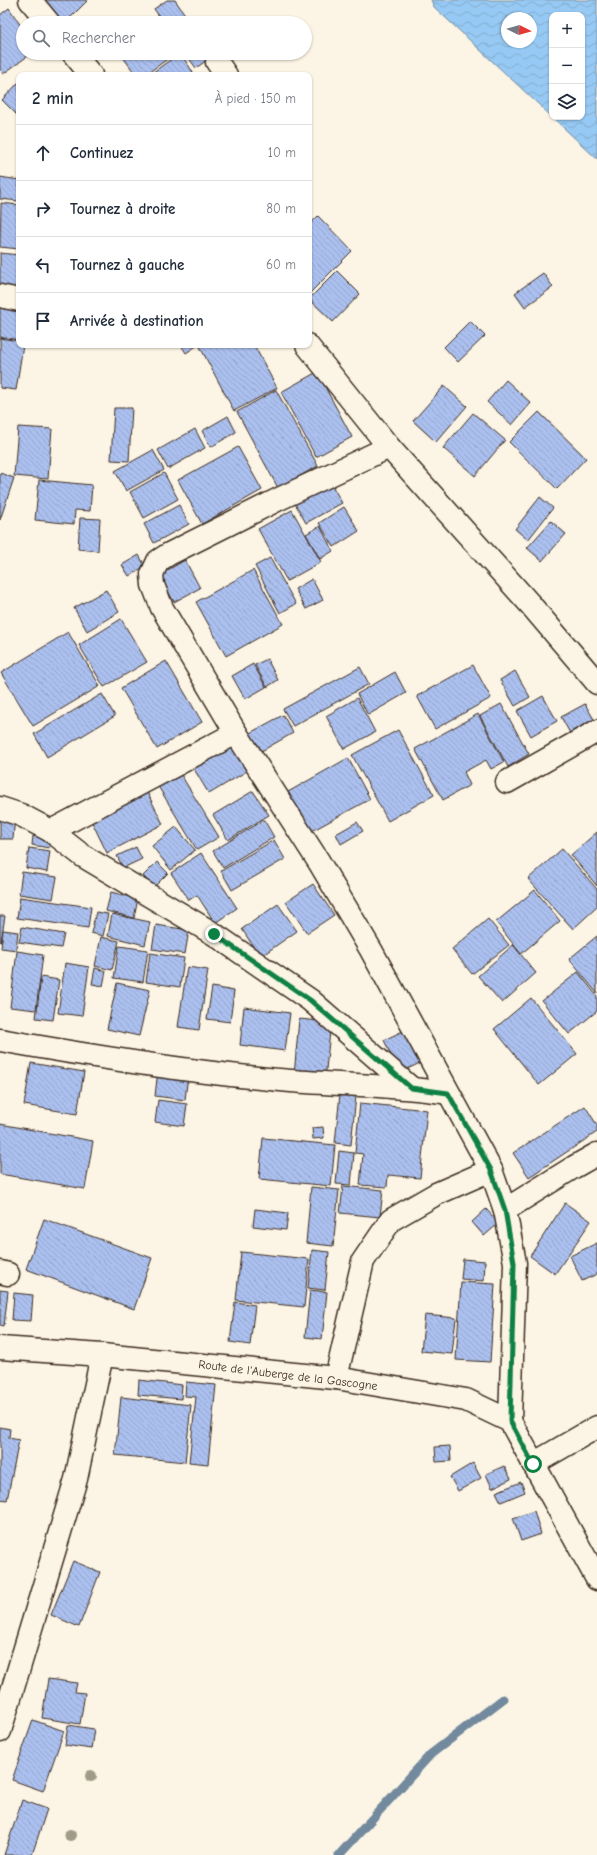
<!DOCTYPE html>
<html lang="fr">
<meta charset="utf-8">
<style>
body{margin:0;font-family:"Comic Neue",sans-serif;background:#f2f2f3;color:#1f2937}
.controls{position:absolute;right:12px;top:12px;display:grid;overflow:hidden;border-radius:8px;box-shadow:0 1px 3px #0004}
.controls button{width:36px;height:36px;display:grid;place-items:center;padding:0;border:0;border-bottom:1px solid #e0e1e3;background:#fff;color:#1f2937;font:20px sans-serif}
.compass{position:absolute;left:501px;top:12px;width:36px;height:36px;border-radius:50%;background:#fff;box-shadow:0 1px 3px #0004;rotate:95deg}
.stop{position:absolute;width:12px;height:12px;margin:-9px;border:3px solid #0b8043;border-radius:50%;background:#fff}
.stop.end{background:#0b8043;border-color:#fff;box-shadow:0 1px 4px #0008}
.list{margin:0;padding:0;list-style:none}
h2{display:flex;justify-content:space-between;align-items:center;height:52px;margin:0;padding:0 16px;font-size:17px}
h2 small{font-size:13px;font-weight:400;color:#747a83}
.list li{display:grid;grid-template-columns:26px 1fr auto;gap:12px;align-items:center;box-sizing:border-box;height:56px;padding:0 16px;border-top:1px solid #e0e1e3}
.list b{display:block;font-size:15px;white-space:nowrap}
.list em{font-size:13px;font-style:normal;color:#747a83}
.icon{flex:none;width:22px;height:22px;fill:none;stroke:currentColor;stroke-width:2;stroke-linecap:round;stroke-linejoin:round}
.map{position:relative;flex:none;width:597px;height:1855px;overflow:hidden}
.search{position:absolute;background:#fff;box-shadow:0 1px 3px #0004;left:16px;top:16px;width:296px;height:44px;display:flex;align-items:center;gap:10px;box-sizing:border-box;padding:0 14px;border-radius:22px;color:#747a83;font-size:15px}
.panel{position:absolute;background:#fff;box-shadow:0 1px 3px #0004;left:16px;top:72px;width:296px;height:276px;border-radius:8px}
.map>svg:first-child{display:block}
.water{fill:url(#water-waves);stroke:#72899e;fill-rule:evenodd}
.lines{fill:none;stroke-linecap:round;stroke-linejoin:round}
.stream{stroke:#72899e;stroke-width:9}
.building{fill:url(#building-back-hatch);stroke:#3b2a1e}
.minor-casing{stroke:#3b2a1e;stroke-width:25}
.minor{stroke:#fcf5e5;stroke-width:22}
.tree{fill:#a09b88}
.route{stroke:#0b8043;stroke-width:5}
.labels{text-anchor:middle;dominant-baseline:central;stroke-width:4;stroke-linejoin:round;paint-order:stroke}
.street-label{font-size:12px;fill:#3b2a1e;stroke:#fcf5e5}
</style>
<div class="map">
<svg width="597" height="1855" viewBox="0 0 597 1855">
<defs>
<pattern id="water-waves" width="16" height="10" patternUnits="userSpaceOnUse"><rect width="16" height="10" fill="#96c9f3"/><path d="M0 5q4-4 8 0t8 0" fill="none" stroke="#82add0"/></pattern>
<pattern id="building-back-hatch" width="6" height="6" patternUnits="userSpaceOnUse"><rect width="6" height="6" fill="#abc0ef"/><path d="M-1 5l2 2M0 0l6 6M5-1l2 2" fill="none" stroke="#94a5cc"/></pattern>
</defs>
<rect width="100%" height="100%" fill="#fcf5e5"/>
<filter id="ink" filterUnits="userSpaceOnUse"><feTurbulence type="fractalNoise" baseFrequency=".025" numOctaves="2"/><feDisplacementMap in="SourceGraphic" scale="8" xChannelSelector="R" yChannelSelector="G"/><feConvolveMatrix kernelMatrix="1 2 1 2 8 2 1 2 1" color-interpolation-filters="sRGB"/></filter>
<g filter="url(#ink)">
<!-- water -->
<path class="water" d="M431,0H597V159L552,117H582V15H552V117L434,7ZM507,18H531V42H507Z"/>
<g class="lines">
<!-- stream -->
<path class="stream" d="M339,1855L431,1754L503,1699"/>
</g>
<!-- building -->
<g class="building">
<path d="M44,0H88L65,23L43,1Z"/>
<path d="M167,0H175L191,23H164L154,9Z"/>
<path d="M9,8L23,29V53H32L3,74L0,69V15Z"/>
<path d="M120,53H176L145,75H136Z"/>
<path d="M180,53L195,75H149Z"/>
<path d="M185,53H212L214,55L196,68Z"/>
<path d="M19,82V117L2,100Z"/>
<path d="M0,177L19,180V201L0,199Z"/>
<path d="M1,203L19,205V249L0,247Z"/>
<path d="M318,216L352,251L309,294V225Z"/>
<path d="M0,253L19,255V289L0,287Z"/>
<path d="M337,271L360,294L333,322L309,299Z"/>
<path d="M543,273L553,287L525,307L515,293Z"/>
<path d="M0,302L19,305V340L0,337Z"/>
<path d="M470,321L485,336L458,362L444,347Z"/>
<path d="M0,338L19,341V345H23L16,390L0,388Z"/>
<path d="M181,345H198L186,353Z"/>
<path d="M204,345H254L277,388L234,411L200,347Z"/>
<path d="M317,372L352,437L316,457L281,392Z"/>
<path d="M506,380L531,403L512,425L487,402Z"/>
<path d="M444,386L467,406L436,442L413,421Z"/>
<path d="M276,390L318,466L278,488L237,412Z"/>
<path d="M114,408H132L129,461L111,460Z"/>
<path d="M539,412L586,458L557,489L509,442Z"/>
<path d="M473,413L505,440L475,476L443,448Z"/>
<path d="M228,416L236,432L211,447L202,431Z"/>
<path d="M18,427L52,429L48,479L14,476Z"/>
<path d="M195,429L205,448L168,469L158,450Z"/>
<path d="M238,447L262,490L202,524L178,480Z"/>
<path d="M153,450L164,470L126,491L115,471Z"/>
<path d="M0,473L14,478L0,520Z"/>
<path d="M164,473L178,499L144,518L130,492Z"/>
<path d="M39,480L92,485L90,511L75,510L74,524L35,520Z"/>
<path d="M329,480L342,503L306,523L293,500Z"/>
<path d="M540,497L553,508L528,540L515,529Z"/>
<path d="M179,505L189,524L154,543L144,524Z"/>
<path d="M344,507L359,531L334,547L319,523Z"/>
<path d="M292,510L321,562L287,581L258,529Z"/>
<path d="M80,518L100,519L98,551L78,549Z"/>
<path d="M551,521L566,534L542,561L527,548Z"/>
<path d="M320,526L333,551L320,559L306,534Z"/>
<path d="M139,555L145,566L129,576L122,565Z"/>
<path d="M270,558L296,604L280,613L255,566Z"/>
<path d="M185,560L200,588L174,602L159,575Z"/>
<path d="M253,570L283,624L226,656L196,602Z"/>
<path d="M312,579L323,600L306,609L295,589Z"/>
<path d="M106,590L119,612L87,631L74,608Z"/>
<path d="M121,619L147,662L104,687L79,645Z"/>
<path d="M68,632L100,686L33,726L1,673Z"/>
<path d="M267,659L278,680L267,687L255,665Z"/>
<path d="M166,661L202,722L157,749L121,688Z"/>
<path d="M253,664L266,687L245,699L232,676Z"/>
<path d="M473,665L491,698L435,729L417,696Z"/>
<path d="M360,667L369,684L293,726L283,709Z"/>
<path d="M515,671L530,697L515,706L500,680Z"/>
<path d="M395,672L406,693L368,715L357,694Z"/>
<path d="M102,694L115,716L47,757L34,734Z"/>
<path d="M543,696L557,721L531,736L517,711Z"/>
<path d="M357,698L375,732L344,749L326,716Z"/>
<path d="M501,704L529,754L508,767L480,716Z"/>
<path d="M585,704L595,721L571,735L561,717Z"/>
<path d="M478,714L504,762L491,769L486,760L464,772L470,785L443,800L415,749Z"/>
<path d="M283,715L293,733L258,753L248,734Z"/>
<path d="M398,730L434,795L388,821L352,755Z"/>
<path d="M229,741L247,771L209,794L191,764Z"/>
<path d="M348,758L370,799L310,832L288,792Z"/>
<path d="M178,770L219,837L197,850L156,783Z"/>
<path d="M146,790L163,824L107,853L90,818Z"/>
<path d="M253,791L269,815L228,840L213,815Z"/>
<path d="M0,816L15,817L13,839H0Z"/>
<path d="M264,820L274,837L223,868L213,851Z"/>
<path d="M357,822L363,831L341,844L336,834Z"/>
<path d="M176,827L195,850L171,870L152,846Z"/>
<path d="M597,832V886L571,855Z"/>
<path d="M33,836L51,839L49,848L32,845Z"/>
<path d="M274,840L285,859L232,890L221,871Z"/>
<path d="M136,847L142,859L123,868L117,856Z"/>
<path d="M29,848L50,851L47,872L26,868Z"/>
<path d="M562,849L597,889V907L573,929L528,879Z"/>
<path d="M201,853L237,908L215,923L197,895L189,900L171,873Z"/>
<path d="M157,862L168,873L154,887L143,876Z"/>
<path d="M22,872L57,877L53,899L19,894Z"/>
<path d="M313,884L334,915L307,933L286,902Z"/>
<path d="M535,890L560,921L521,954L496,922Z"/>
<path d="M111,892L138,899L134,918L106,911Z"/>
<path d="M20,897L91,907L88,928L17,918Z"/>
<path d="M278,904L297,931L260,957L242,929Z"/>
<path d="M96,912L108,914L103,936L91,933Z"/>
<path d="M112,914L150,922L145,945L108,936Z"/>
<path d="M0,916H5L1,942H0Z"/>
<path d="M488,919L509,945L472,974L452,949Z"/>
<path d="M156,925L189,930L185,954L152,949Z"/>
<path d="M22,927L64,934L61,948L19,942Z"/>
<path d="M3,930L18,932L16,950L1,948Z"/>
<path d="M597,936V993L569,959Z"/>
<path d="M101,937L119,941L112,970L95,966Z"/>
<path d="M513,945L536,973L502,1003L478,976Z"/>
<path d="M119,946L148,950L143,982L114,978Z"/>
<path d="M17,951L43,955L36,1010L10,1007Z"/>
<path d="M150,953L184,958L180,987L146,982Z"/>
<path d="M65,963L89,967L82,1016L58,1013Z"/>
<path d="M187,967L208,970L199,1030L178,1027Z"/>
<path d="M95,968L106,971L103,986L92,984Z"/>
<path d="M578,972L597,996V1011L569,1034L542,1001Z"/>
<path d="M41,977L59,980L53,1020L36,1018Z"/>
<path d="M117,983L150,990L139,1036L107,1029Z"/>
<path d="M212,987L234,991L230,1022L207,1019Z"/>
<path d="M531,998L577,1054L539,1085L494,1029Z"/>
<path d="M244,1007L290,1013L285,1051L240,1045Z"/>
<path d="M299,1019L331,1022L325,1079L294,1076Z"/>
<path d="M407,1029L422,1062L399,1073L384,1040Z"/>
<path d="M31,1063L84,1072L77,1114L24,1105Z"/>
<path d="M158,1070L188,1075L185,1100L155,1096Z"/>
<path d="M340,1094L356,1096L351,1145L335,1143Z"/>
<path d="M158,1100L187,1104L184,1126L155,1122Z"/>
<path d="M360,1103L427,1110L420,1178L388,1175L387,1187L360,1185L363,1154L355,1153Z"/>
<path d="M585,1106L597,1125V1132L529,1177L513,1153Z"/>
<path d="M0,1124L93,1141L85,1189L0,1174Z"/>
<path d="M323,1127L324,1138L313,1139L312,1128Z"/>
<path d="M263,1138L335,1145L331,1186L259,1179Z"/>
<path d="M339,1151L354,1153L351,1185L336,1184Z"/>
<path d="M343,1186L383,1190L380,1217L340,1213Z"/>
<path d="M311,1187L339,1190L333,1246L306,1243Z"/>
<path d="M565,1203L591,1221L555,1274L530,1256Z"/>
<path d="M255,1209L288,1213L286,1230L253,1226Z"/>
<path d="M486,1209L499,1223L484,1236L472,1222Z"/>
<path d="M44,1219L152,1258L134,1309L26,1269Z"/>
<path d="M597,1243V1274L582,1281L570,1256Z"/>
<path d="M312,1250L329,1252L325,1290L308,1288Z"/>
<path d="M241,1252L309,1259L304,1307L236,1300Z"/>
<path d="M463,1259L485,1261L484,1281L461,1279Z"/>
<path d="M461,1282L495,1284L490,1362L456,1360Z"/>
<path d="M0,1290L8,1291L4,1326L0,1325Z"/>
<path d="M310,1290L327,1292L322,1339L305,1337Z"/>
<path d="M14,1293L33,1295L31,1321L12,1320Z"/>
<path d="M235,1302L255,1305L250,1345L230,1342Z"/>
<path d="M425,1315L456,1318L452,1354L421,1351Z"/>
<path d="M139,1380L182,1385L181,1399L138,1395Z"/>
<path d="M186,1382L216,1385L208,1464L189,1462L196,1397L185,1396Z"/>
<path d="M121,1397L191,1405L185,1462L115,1455Z"/>
<path d="M0,1427L10,1429L9,1438L19,1440L7,1500L0,1499Z"/>
<path d="M450,1446L451,1461L436,1462L435,1447Z"/>
<path d="M473,1463L481,1478L458,1491L450,1477Z"/>
<path d="M504,1466L511,1479L492,1488L486,1474Z"/>
<path d="M521,1482L525,1492L501,1502L496,1492Z"/>
<path d="M534,1511L541,1534L521,1541L513,1518Z"/>
<path d="M73,1561L100,1572L79,1627L51,1615Z"/>
<path d="M48,1679L77,1683L75,1692L85,1693L80,1724L42,1718Z"/>
<path d="M33,1720L64,1731L43,1791L12,1780Z"/>
<path d="M68,1725L94,1729L91,1749L65,1745Z"/>
<path d="M22,1800L47,1809L32,1855H4Z"/>
</g>
<g class="lines">
<defs>
<g id="minor">
<path d="M30,0L49,23"/>
<path d="M73,53L91,75"/>
<path d="M217,62L226,75"/>
<path d="M0,296L19,300"/>
<path d="M307,345L389,447L529,603L597,683"/>
<path d="M389,447L279,499L169,554L158,561L152,574L153,585L162,608L236,733L319,862L371,950L491,1170L505,1210L515,1263L510,1421"/>
<path d="M507,782L597,731"/>
<path d="M0,808L21,815L51,831L83,856L214,934L310,1000L411,1088"/>
<path d="M51,831L236,733"/>
<path d="M0,1040C96,1057 194,1073 291,1081C343,1085 396,1085 448,1093"/>
<path d="M505,1210L574,1167L597,1154"/>
<path d="M0,1272L8,1274"/>
<path d="M0,1348L102,1355L336,1378L466,1400L510,1421L597,1579"/>
<path d="M336,1378L363,1261L391,1220L436,1194L491,1170"/>
<path d="M533,1464L597,1427"/>
<path d="M0,1731L76,1479L102,1355"/>
</g>
</defs>
<!-- minor casing -->
<use href="#minor" class="minor-casing"/>
<!-- minor -->
<use href="#minor" class="minor"/>
</g>
<!-- trees -->
<g class="tree">
<circle cx="91" cy="1776" r="6"/>
<circle cx="70" cy="1835" r="6"/>
</g>
</g>
<g class="lines" filter="url(#ink)">
<!-- route -->
<path class="route" d="M214,934L310,1000L411,1088L448,1093L491,1170L505,1210L514,1263L510,1421L533,1464"/>
</g>
<g class="labels">
<!-- street labels -->
<g class="street-label">
<text transform="translate(288 1375) rotate(7)">Route de l'Auberge de la Gascogne</text>
</g>
</g>
</svg>
<div class="controls">
<button>+</button>
<button>−</button>
<button><svg class="icon" aria-label="layers" viewBox="0 0 24 24"><path d="M12 4l9 5-9 5-9-5zM3 14l9 5 9-5"/></svg></button>
</div>
<svg class="compass" viewBox="-18 -18 36 36"><path d="M0-13l5 13h-10z" fill="#e53935"/><path d="M0 13l5-13h-10z" fill="#747a83"/></svg>
<div class="stop" style="left:533px;top:1464px"></div>
<div class="stop end" style="left:214px;top:934px"></div>
<div class="search"><svg class="icon" aria-label="search" viewBox="0 0 24 24"><circle cx="10" cy="10" r="6"/><path d="M15 15l6 6"/></svg>Rechercher</div>
<section class="panel">
<h2>2 min<small>À pied · 150 m</small></h2>
<ul class="list">
<li><svg class="icon" aria-label="ahead" viewBox="0 0 24 24"><path d="M12 20V5M6 11l6-6 6 6"/></svg><div><b>Continuez</b></div><em>10 m</em></li>
<li><svg class="icon" aria-label="right" viewBox="0 0 24 24"><path d="M7 20v-9h11M14 6l5 5-5 5"/></svg><div><b>Tournez à droite</b></div><em>80 m</em></li>
<li><svg class="icon" aria-label="left" viewBox="0 0 24 24"><path d="M17 20v-9H6M10 6l-5 5 5 5"/></svg><div><b>Tournez à gauche</b></div><em>60 m</em></li>
<li><svg class="icon" aria-label="arrive" viewBox="0 0 24 24"><path d="M6 21V4h12l-3 4 3 4H6"/></svg><div><b>Arrivée à destination</b></div></li>
</ul>
</section>
</div>
